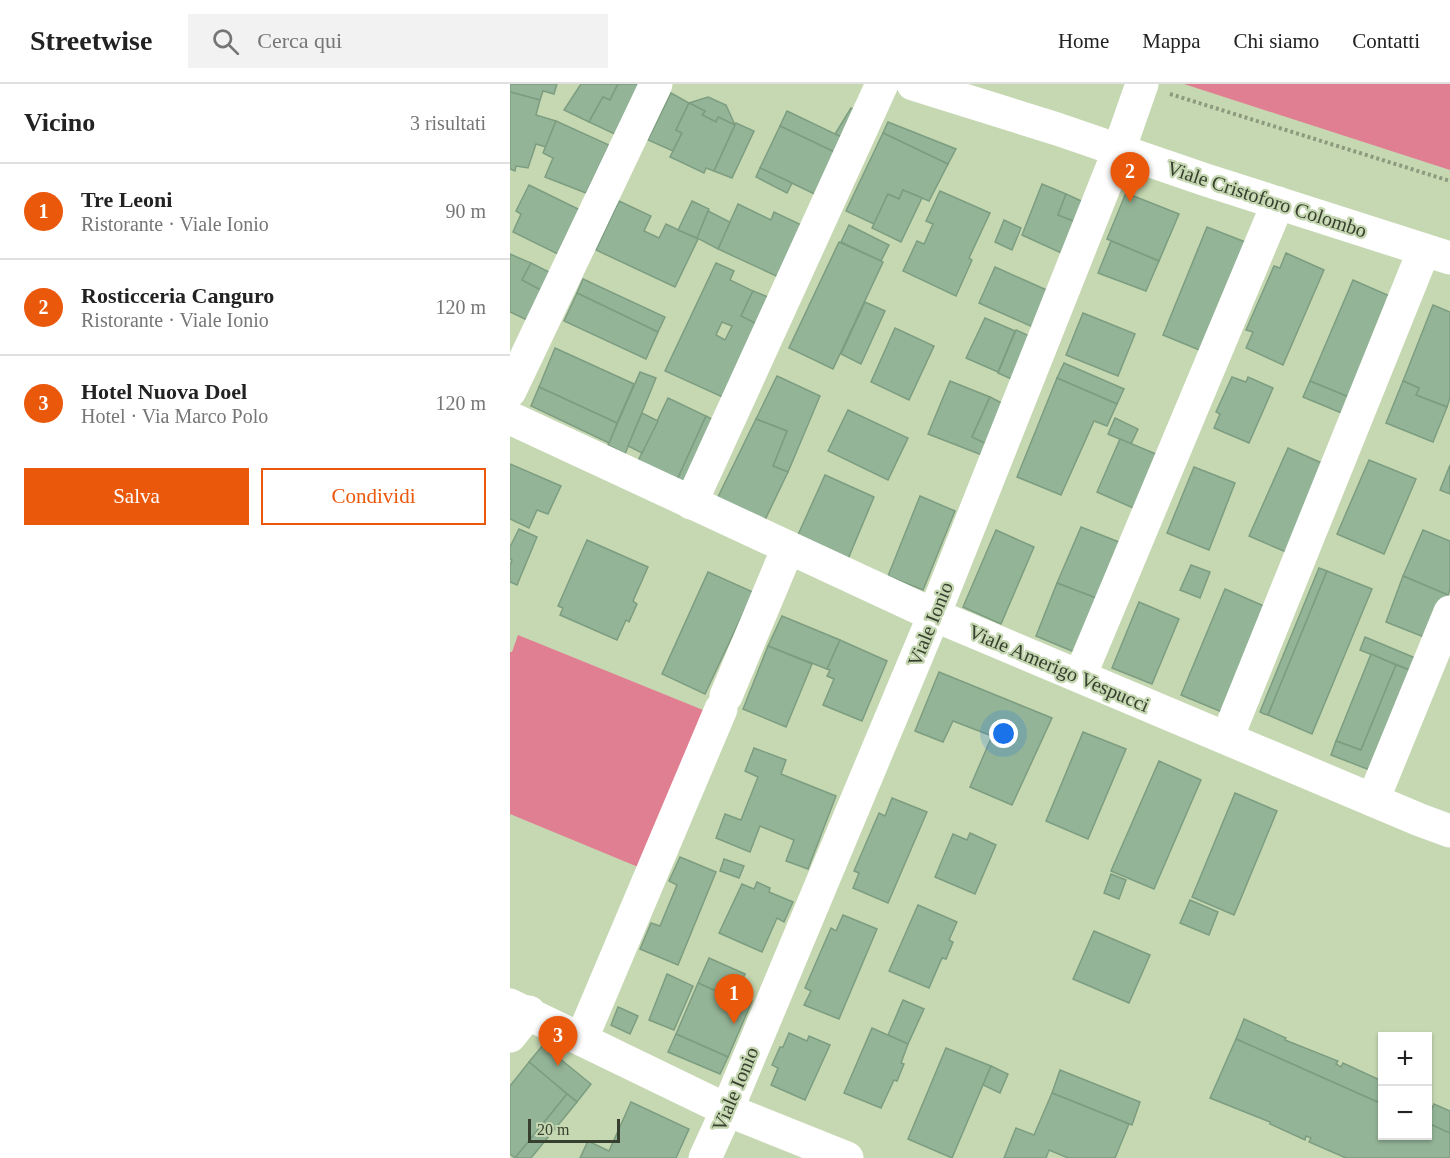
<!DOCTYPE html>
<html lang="it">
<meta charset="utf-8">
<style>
body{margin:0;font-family:Georgia,serif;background:#f2f2f2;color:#222}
.controls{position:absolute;right:18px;bottom:18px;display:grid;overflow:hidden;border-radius:0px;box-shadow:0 2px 4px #0004}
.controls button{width:54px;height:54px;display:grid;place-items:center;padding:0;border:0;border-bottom:2px solid #e0e0e0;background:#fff;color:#222;font:30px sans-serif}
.scale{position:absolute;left:18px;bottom:15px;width:92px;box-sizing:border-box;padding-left:6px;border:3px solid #373f2f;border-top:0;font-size:16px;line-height:21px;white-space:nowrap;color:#373f2f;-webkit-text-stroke:4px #c6d8b2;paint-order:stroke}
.you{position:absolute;left:494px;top:650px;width:21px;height:21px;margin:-15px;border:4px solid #fff;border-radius:50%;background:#1a73e8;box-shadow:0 0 0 9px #1a73e833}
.badge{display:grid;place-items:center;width:39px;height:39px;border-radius:50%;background:#ea580c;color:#fff;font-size:20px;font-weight:700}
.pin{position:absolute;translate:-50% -50px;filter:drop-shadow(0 2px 3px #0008)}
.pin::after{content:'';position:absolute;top:32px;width:21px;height:18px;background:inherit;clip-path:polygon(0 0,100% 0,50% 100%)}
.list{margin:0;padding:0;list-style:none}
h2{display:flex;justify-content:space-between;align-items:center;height:78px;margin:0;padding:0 24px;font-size:26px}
h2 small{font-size:20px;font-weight:400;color:#767676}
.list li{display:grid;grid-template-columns:39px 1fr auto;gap:18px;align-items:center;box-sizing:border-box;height:96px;padding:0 24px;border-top:2px solid #e0e0e0}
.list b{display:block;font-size:22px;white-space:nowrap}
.list p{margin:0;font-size:20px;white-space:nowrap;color:#767676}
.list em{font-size:20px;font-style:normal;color:#767676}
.actions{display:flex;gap:12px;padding:18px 24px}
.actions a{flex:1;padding:14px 0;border:2px solid #ea580c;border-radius:0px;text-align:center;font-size:21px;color:#ea580c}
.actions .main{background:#ea580c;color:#fff}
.icon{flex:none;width:33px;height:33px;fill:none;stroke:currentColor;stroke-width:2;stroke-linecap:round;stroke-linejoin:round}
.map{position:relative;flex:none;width:940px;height:1074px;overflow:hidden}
header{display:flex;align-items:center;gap:36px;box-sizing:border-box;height:84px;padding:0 30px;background:#fff;border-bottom:2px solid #e0e0e0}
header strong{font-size:28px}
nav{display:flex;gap:33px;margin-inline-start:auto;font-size:21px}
.search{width:420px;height:54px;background:#f2f2f2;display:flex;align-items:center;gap:15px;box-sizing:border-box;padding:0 21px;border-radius:0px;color:#767676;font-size:22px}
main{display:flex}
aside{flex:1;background:#fff}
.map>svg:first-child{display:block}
.green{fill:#e17f92}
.building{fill:#93b497;stroke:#7d9d81;stroke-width:1.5;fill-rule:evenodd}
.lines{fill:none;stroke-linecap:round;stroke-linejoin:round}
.path{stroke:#8c9a7d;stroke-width:4;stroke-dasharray:3 3;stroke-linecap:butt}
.minor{stroke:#fff;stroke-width:33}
.labels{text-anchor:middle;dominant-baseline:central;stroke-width:4.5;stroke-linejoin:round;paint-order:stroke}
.street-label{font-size:20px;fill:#373f2f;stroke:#c6d8b2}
</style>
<header>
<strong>Streetwise</strong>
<div class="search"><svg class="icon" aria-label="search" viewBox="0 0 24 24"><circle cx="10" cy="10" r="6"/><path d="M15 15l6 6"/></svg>Cerca qui</div>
<nav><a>Home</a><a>Mappa</a><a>Chi siamo</a><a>Contatti</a></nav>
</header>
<main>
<aside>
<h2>Vicino<small>3 risultati</small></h2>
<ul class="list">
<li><span class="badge">1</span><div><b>Tre Leoni</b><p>Ristorante · Viale Ionio</p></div><em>90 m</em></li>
<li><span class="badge">2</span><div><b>Rosticceria Canguro</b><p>Ristorante · Viale Ionio</p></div><em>120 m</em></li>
<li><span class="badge">3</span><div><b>Hotel Nuova Doel</b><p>Hotel · Via Marco Polo</p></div><em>120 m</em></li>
</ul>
<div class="actions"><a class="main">Salva</a><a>Condividi</a></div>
</aside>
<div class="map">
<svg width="940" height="1074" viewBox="0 0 940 1074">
<rect width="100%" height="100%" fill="#c6d8b2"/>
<!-- green -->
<g class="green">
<path d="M674,0H940V86Z"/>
<path d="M8,551L198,628L133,785L0,730V568H2Z"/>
</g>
<!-- building -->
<g class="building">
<path d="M0,0H47L44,10L33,7L30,16L0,8Z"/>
<path d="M71,0H108L100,16L93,13L79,38L54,26Z"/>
<path d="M108,0H136L111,53L79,38L93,13L100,16Z"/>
<path d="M0,8L30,16L26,31L46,37L36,63L26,60L18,84L6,82L5,87L0,85Z"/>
<path d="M161,9L179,19L166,46L172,49L163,67L138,56Z"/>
<path d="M198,13L216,21L225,41L208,33L206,38L192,31L195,27L179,19Z"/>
<path d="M179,19L195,27L192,31L206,38L208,33L225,41L204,87L196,84L194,89L160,73L172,49L166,46Z"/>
<path d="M341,24L356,31L342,58L325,50Z"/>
<path d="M277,27L342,58L335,73L270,42Z"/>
<path d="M46,37L99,61L76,109L35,93L43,74L33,69Z"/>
<path d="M378,38L446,65L438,80L373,49Z"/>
<path d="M226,39L244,47L222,94L204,87Z"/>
<path d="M270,42L335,73L315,115L250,84Z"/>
<path d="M373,49L438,80L419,117L393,106L389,115L378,110L364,140L336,127Z"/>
<path d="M250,84L282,99L277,109L246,93Z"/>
<path d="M532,100L556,110L548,131L572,140L558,172L512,151Z"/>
<path d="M19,101L70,126L56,174L3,148L11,130L6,127Z"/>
<path d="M393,106L412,114L391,158L362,144L378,110L389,115Z"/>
<path d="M430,107L480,129L459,174L462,176L446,212L393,187L407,157L414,160L423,140L416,137Z"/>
<path d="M616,109L669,130L649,177L597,155Z"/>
<path d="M556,110L580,121L572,140L548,131Z"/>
<path d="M109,117L141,132L134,147L149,154L156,140L188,155L165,203L86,166Z"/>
<path d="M182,117L199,125L187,154L168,146Z"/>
<path d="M228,120L261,136L264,128L298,144L275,196L208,165Z"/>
<path d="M198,127L220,138L208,165L187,154Z"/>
<path d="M494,136L511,144L502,166L485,158Z"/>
<path d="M339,141L379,161L371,177L331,158Z"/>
<path d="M697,143L743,161L699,270L653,251Z"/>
<path d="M601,157L649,177L636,207L588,189Z"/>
<path d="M329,158L373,178L323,285L279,264Z"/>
<path d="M776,169L814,186L773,281L736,264L743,248L736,246L764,182L770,184Z"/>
<path d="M0,170L21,179L12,196L31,206L17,236L0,228Z"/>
<path d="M21,179L39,188L31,206L12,196Z"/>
<path d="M206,179L224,187L220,196L243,207L231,232L251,242L217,315L155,287ZM212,238L222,242L215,256L206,251Z"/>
<path d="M485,183L541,208L525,244L469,219Z"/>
<path d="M73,195L155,233L148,248L67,209Z"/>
<path d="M843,196L884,214L841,314L800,297Z"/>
<path d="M243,207L263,215L251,242L231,232Z"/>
<path d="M67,209L148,248L136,275L54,237Z"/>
<path d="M355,218L375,227L351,280L331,270Z"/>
<path d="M923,221L940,228V314L937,323L906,311L909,304L893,297Z"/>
<path d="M573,229L625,250L608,292L556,271Z"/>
<path d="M475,234L505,247L488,288L456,274Z"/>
<path d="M385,244L424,262L399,316L361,298Z"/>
<path d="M506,246L526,255L506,297L488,289Z"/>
<path d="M45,264L124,300L107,339L29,303Z"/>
<path d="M554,279L614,305L607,320L547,294Z"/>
<path d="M130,288L146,294L115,370L98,361Z"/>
<path d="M267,292L310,312L278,388L263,382L277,347L246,335Z"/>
<path d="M722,293L736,298L738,293L763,304L739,359L704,344L710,330L706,328Z"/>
<path d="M547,294L607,320L597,342L584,337L551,411L507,393Z"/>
<path d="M440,297L480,313L462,353L477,360L472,371L418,350Z"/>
<path d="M800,297L841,314L834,330L793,313Z"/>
<path d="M893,297L909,304L906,311L937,323L923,358L876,339Z"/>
<path d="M29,303L107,339L99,359L21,322Z"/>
<path d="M480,313L494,320L477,360L462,353Z"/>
<path d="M158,314L196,332L167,396L128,377Z"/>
<path d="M338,326L398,354L378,396L318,367Z"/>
<path d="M132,329L148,337L132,369L118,362Z"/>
<path d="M196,332L209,339L179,401L167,396Z"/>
<path d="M605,334L628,345L621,360L598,350Z"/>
<path d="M246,335L277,347L263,382L278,388L254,438L207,415Z"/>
<path d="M610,355L653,373L630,427L587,408Z"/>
<path d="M778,364L814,380L776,468L739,452Z"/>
<path d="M859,376L906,395L874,470L827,450Z"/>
<path d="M0,380L51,402L38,430L27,426L19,444L0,435Z"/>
<path d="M940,381V410L930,406Z"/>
<path d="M684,383L725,399L699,466L657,449Z"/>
<path d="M315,391L364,413L338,475L287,453Z"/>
<path d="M410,412L445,427L413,506L378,492Z"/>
<path d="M571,443L614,460L591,516L547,499Z"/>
<path d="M9,445L27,453L7,501L0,498V482L2,476L0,475V463Z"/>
<path d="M486,446L524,463L491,540L453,523Z"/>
<path d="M913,446L940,457V506L938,511L893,492Z"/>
<path d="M77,456L138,483L123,517L127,520L119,538L116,536L107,556L50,531L53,524L48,522Z"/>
<path d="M681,481L700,488L690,514L670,506Z"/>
<path d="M809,484L817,487L758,631L754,630L750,628Z"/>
<path d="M817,487L862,505L802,650L758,631Z"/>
<path d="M198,488L243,508L195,610L152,590Z"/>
<path d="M893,492L938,511L919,555L876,538Z"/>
<path d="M547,499L591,516L569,570L526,552Z"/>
<path d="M715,505L756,523L712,628L671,611Z"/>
<path d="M629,518L669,535L642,600L602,584Z"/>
<path d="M272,532L330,556L317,585L258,562Z"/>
<path d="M855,553L910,576L905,588L850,566Z"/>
<path d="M330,556L377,577L352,637L313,621L324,595L317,592L320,586L317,585Z"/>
<path d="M258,562L302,580L276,643L233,625Z"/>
<path d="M861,570L886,581L851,666L826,657Z"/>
<path d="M886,581L905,588L865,688L821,671L826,657L851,666Z"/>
<path d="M429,588L542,634L502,721L460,703L482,652L443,637L433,658L405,647Z"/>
<path d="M573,648L616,665L578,755L536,737Z"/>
<path d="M244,664L276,676L271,690L326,712L298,785L276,777L284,756L250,742L240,768L206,754L215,730L231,736L248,693L235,687Z"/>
<path d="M649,677L691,696L644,805L601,787Z"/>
<path d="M725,709L767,727L724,831L682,813Z"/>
<path d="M382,714L417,728L378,819L343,804L349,789L344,787L369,729L375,732Z"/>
<path d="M460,749L486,761L465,810L425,793L443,750L457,756Z"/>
<path d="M170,773L206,788L168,881L130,865L141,839L150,842L167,801L159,797Z"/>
<path d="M214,775L234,782L229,794L210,787Z"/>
<path d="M601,790L616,796L609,815L594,809Z"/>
<path d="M247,798L260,804L259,808L283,818L274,838L267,834L252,868L209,849L232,800L244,805Z"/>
<path d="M680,816L708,828L699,851L670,839Z"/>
<path d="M408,821L447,838L439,856L443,858L436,875L432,874L419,904L379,887Z"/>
<path d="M333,831L367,845L329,935L294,921L301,907L295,904L321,844L326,847Z"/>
<path d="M584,847L640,871L619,919L563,895Z"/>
<path d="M199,874L235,890L224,915L188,899Z"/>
<path d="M157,890L183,902L164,946L139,936Z"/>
<path d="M188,899L224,915L226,910L242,917L218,973L166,950Z"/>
<path d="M393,916L414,925L398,960L378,951Z"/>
<path d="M108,923L128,932L120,950L101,941Z"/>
<path d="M734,935L776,954L775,956L828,977L826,980L831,983L833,979L872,997V1020L726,955Z"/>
<path d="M362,944L398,960L391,979L394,980L387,997L384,996L371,1024L334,1009Z"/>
<path d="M279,949L297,957L299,952L320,961L295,1016L261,1001L268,984L262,981L270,963H273Z"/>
<path d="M166,950L218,973L210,990L158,968Z"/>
<path d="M726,955L872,1020V1052H918V1039L940,1049V1074H836L799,1058L801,1054L796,1052L795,1056L760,1040V1038L700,1014Z"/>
<path d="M33,961L81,1000L67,1018L19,978Z"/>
<path d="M436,964L481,982L442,1074L398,1055Z"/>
<path d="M19,978L57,1010L5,1074L0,1070V1002Z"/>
<path d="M481,982L498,990L490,1009L473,1001Z"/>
<path d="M550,986L630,1018L622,1041L542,1009Z"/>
<path d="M542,1009L619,1040L605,1074H558L539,1066L536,1074H494L506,1044L524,1051Z"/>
<path d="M57,1010L67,1018L21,1074H5Z"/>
<path d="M918,1017L920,1018L918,1021L922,1024L924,1020L940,1027V1049L918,1039Z"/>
<path d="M121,1018L179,1045L166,1074H70L78,1057L99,1067Z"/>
</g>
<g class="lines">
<!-- path -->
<path class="path" d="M660,10L940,97"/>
<!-- minor -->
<g class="minor">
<path d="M403,0L547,45L696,96L940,174"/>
<path d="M0,307L146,0"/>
<path d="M0,334L424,531L910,736L940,747"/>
<path d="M181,419L372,0"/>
<path d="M570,592L768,119"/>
<path d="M216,612L278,464"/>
<path d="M717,654L914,166"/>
<path d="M863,716L940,528"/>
<path d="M0,921L217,1026L337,1074"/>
<path d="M0,952L19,928"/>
<path d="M72,954L211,625"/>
<path d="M195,1074L217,1026L424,531L609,66L632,0"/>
</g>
</g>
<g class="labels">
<!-- street labels -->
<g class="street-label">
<text transform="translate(757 115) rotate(18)">Viale Cristoforo Colombo</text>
<text transform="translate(420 540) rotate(-68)">Viale Ionio</text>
<text transform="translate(549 584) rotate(23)">Viale Amerigo Vespucci</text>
<text transform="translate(225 1005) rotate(-67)">Viale Ionio</text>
</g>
</g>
</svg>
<div class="controls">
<button>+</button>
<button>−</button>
</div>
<div class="scale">20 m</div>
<div class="you"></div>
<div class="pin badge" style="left:224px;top:940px">1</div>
<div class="pin badge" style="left:620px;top:118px">2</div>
<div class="pin badge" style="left:48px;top:982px">3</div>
</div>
</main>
